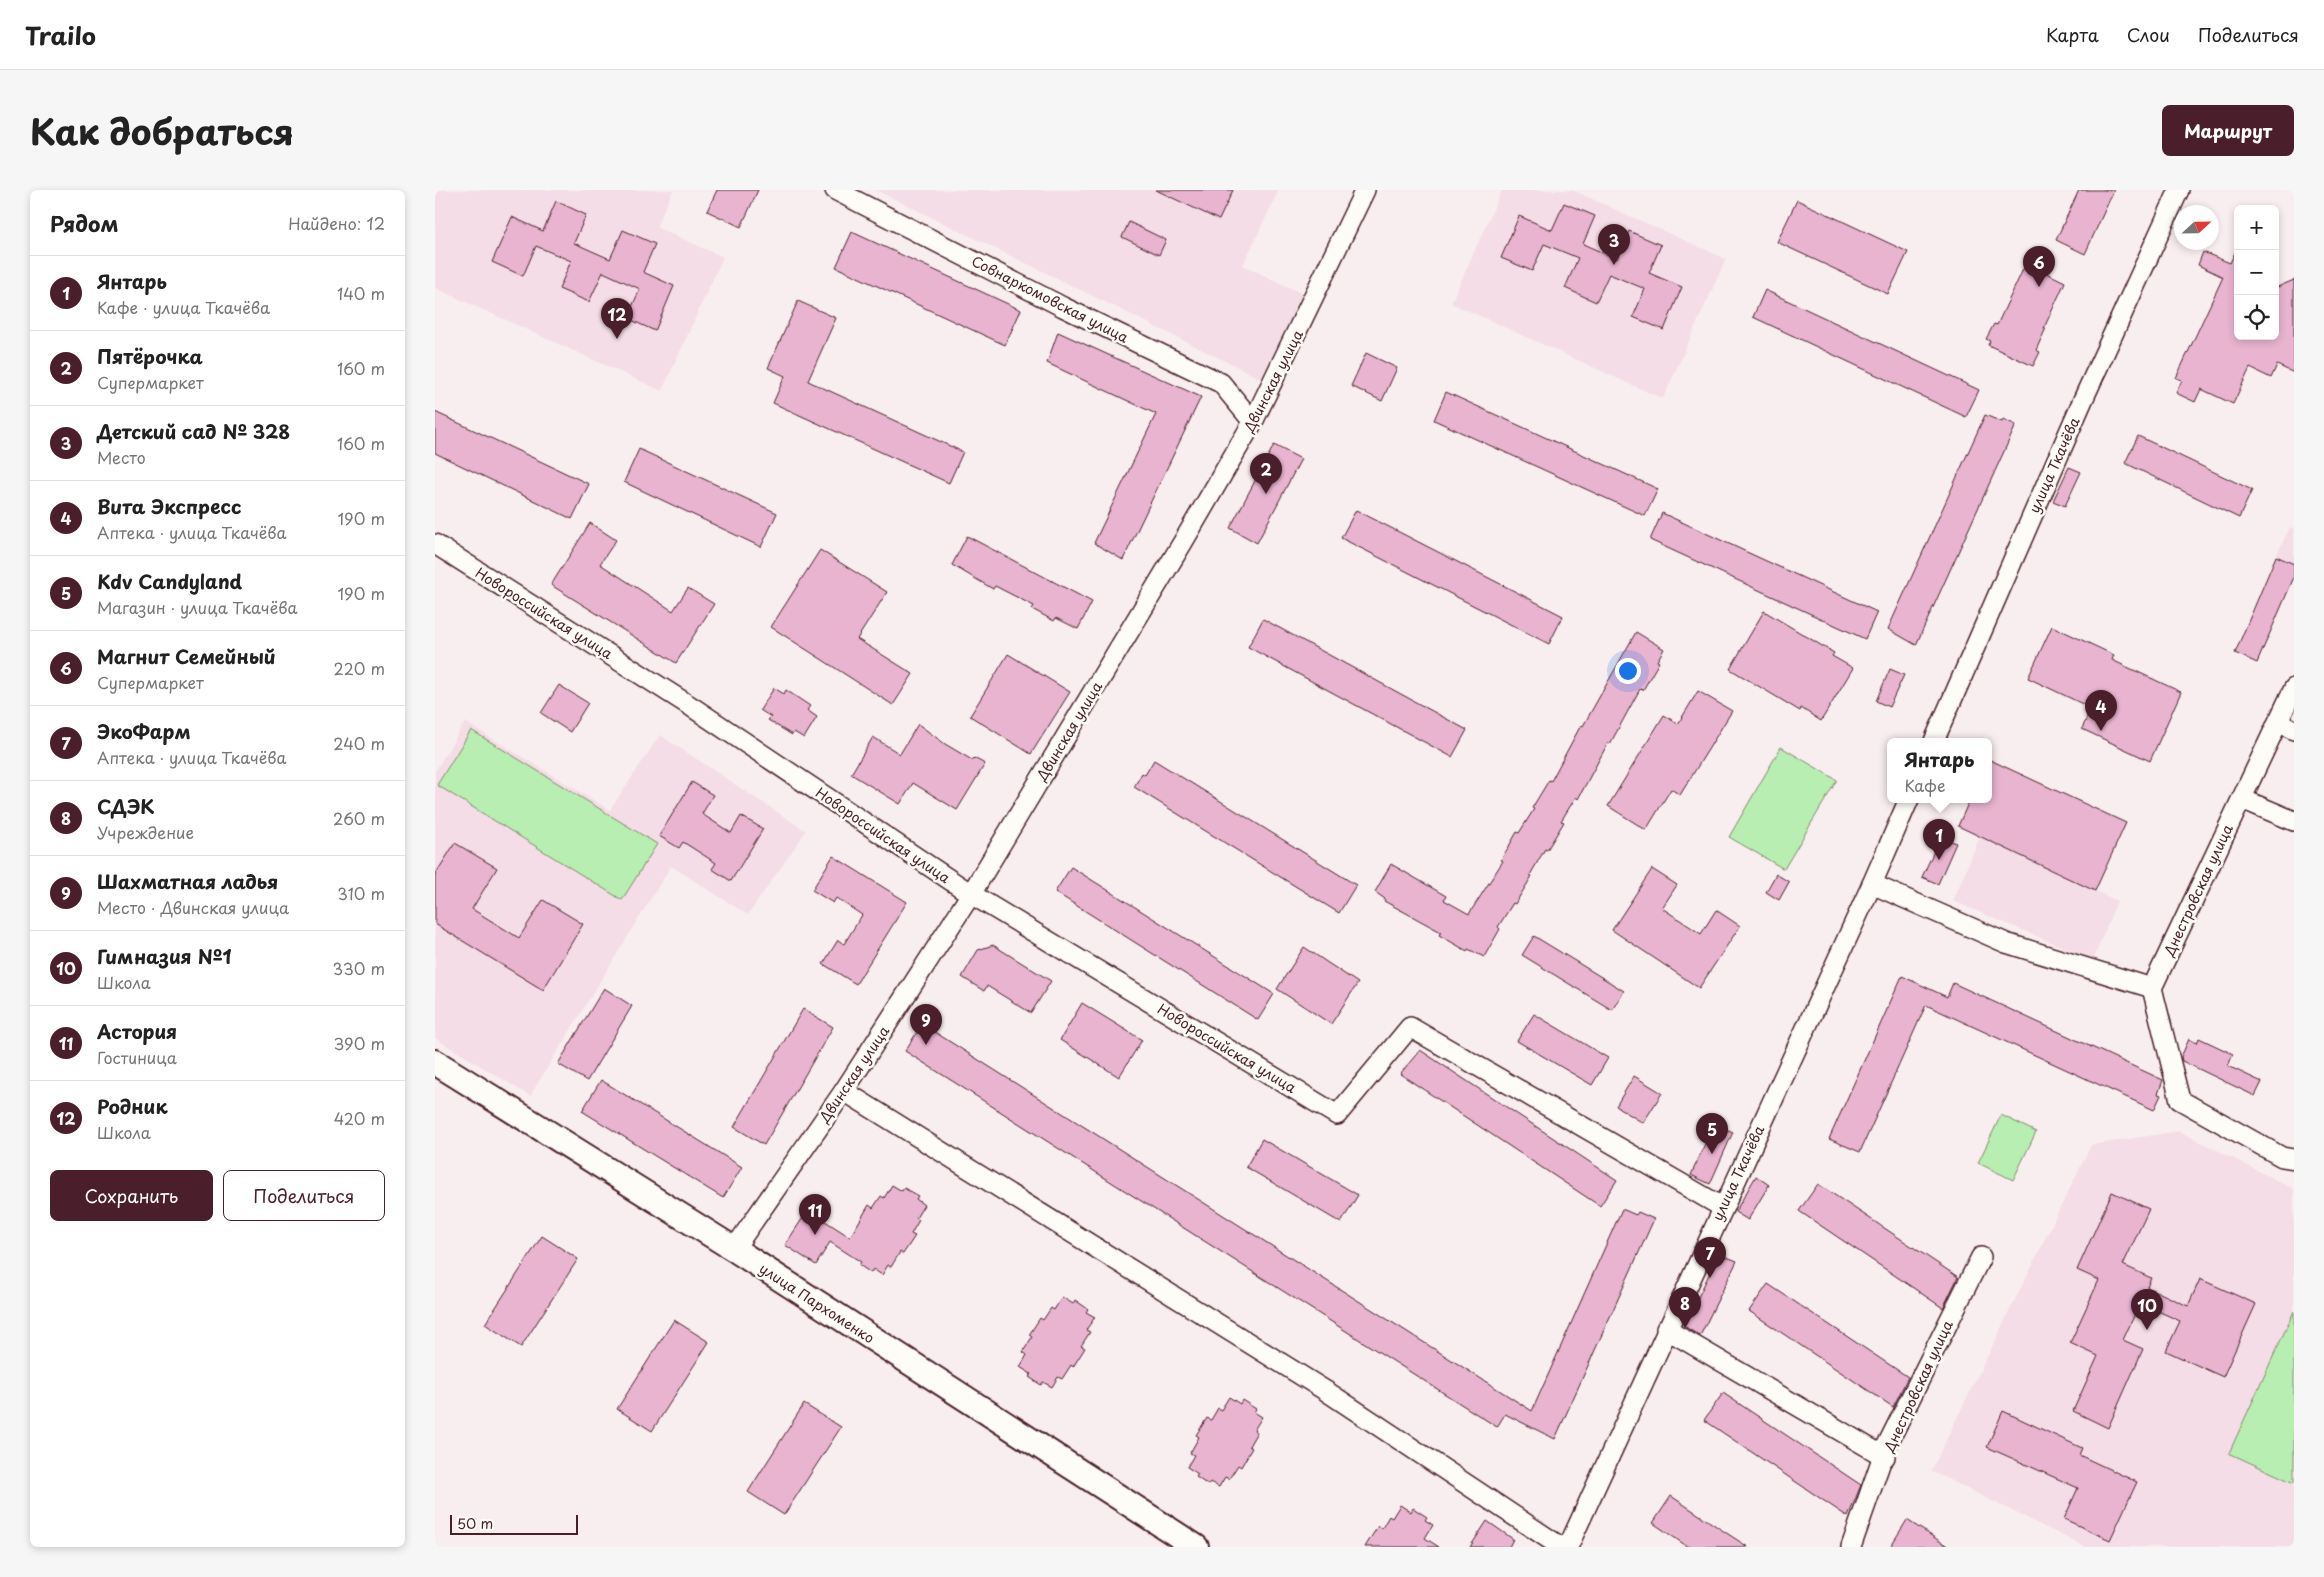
<!DOCTYPE html>
<html lang="ru">
<meta charset="utf-8">
<style>
body{margin:0;font-family:"Playpen Sans",sans-serif;background:#f6f6f6;color:#222}
.controls{position:absolute;right:15px;top:15px;display:grid;overflow:hidden;border-radius:8px;box-shadow:0 2px 8px #0003}
.controls button{width:45px;height:45px;display:grid;place-items:center;padding:0;border:0;border-bottom:1px solid #e0e0e0;background:#fff;color:#222;font:25px sans-serif}
.compass{position:absolute;left:1739px;top:15px;width:45px;height:45px;border-radius:50%;background:#fff;box-shadow:0 2px 8px #0003;rotate:68deg}
.scale{position:absolute;left:15px;bottom:12px;width:128px;box-sizing:border-box;padding-left:5px;border:2px solid #4a1f2b;border-top:0;font-size:14px;line-height:18px;white-space:nowrap;color:#4a1f2b;-webkit-text-stroke:4px #fdfcf7;paint-order:stroke}
.you{position:absolute;left:1192px;top:480px;width:18px;height:18px;margin:-12px;border:4px solid #fff;border-radius:50%;background:#1a73e8;box-shadow:0 0 0 8px #1a73e833}
.badge{display:grid;place-items:center;width:32px;height:32px;border-radius:50%;background:#4a1f2b;color:#fff;font-size:16px;font-weight:700}
.pin{position:absolute;translate:-50% -41px;filter:drop-shadow(0 1px 2px #0008)}
.pin::after{content:'';position:absolute;top:26px;width:18px;height:15px;background:inherit;clip-path:polygon(0 0,100% 0,50% 100%)}
.popup{position:absolute;left:1452px;top:548px;width:105px;height:65px;box-sizing:border-box;display:grid;place-content:center;border-radius:8px;background:#fff;filter:drop-shadow(0 1px 4px #0005);font-size:16px;white-space:nowrap;color:#767676}
.popup b{font-size:19px;color:#222}
.popup::after{content:'';position:absolute;left:50%;top:100%;margin-left:-10px;border:10px solid transparent;border-top-color:#fff}
.list{margin:0;padding:0;list-style:none}
h2{display:flex;justify-content:space-between;align-items:center;height:65px;margin:0;padding:0 20px;font-size:21px}
h2 small{font-size:16px;font-weight:400;color:#767676}
.list li{display:grid;grid-template-columns:32px 1fr auto;gap:15px;align-items:center;box-sizing:border-box;height:75px;padding:0 20px;border-top:1px solid #e0e0e0}
.list b{display:block;font-size:19px;white-space:nowrap}
.list p{margin:0;font-size:16px;white-space:nowrap;color:#767676}
.list em{font-size:16px;font-style:normal;color:#767676}
.actions{display:flex;gap:10px;padding:15px 20px}
.actions a{flex:1;padding:11px 0;border:1px solid #4a1f2b;border-radius:8px;text-align:center;font-size:18px;color:#4a1f2b}
.actions .main{background:#4a1f2b;color:#fff}
.icon{flex:none;width:28px;height:28px;fill:none;stroke:currentColor;stroke-width:2;stroke-linecap:round;stroke-linejoin:round}
.map{position:relative;flex:none;width:1859px;height:1357px;overflow:hidden;border-radius:8px}
header{display:flex;align-items:center;gap:30px;box-sizing:border-box;height:70px;padding:0 25px;background:#fff;border-bottom:1px solid #e0e0e0}
header strong{font-size:24px}
nav{display:flex;gap:28px;margin-inline-start:auto;font-size:18px}
.intro{display:flex;align-items:center;justify-content:space-between;box-sizing:border-box;height:120px;padding:0 30px}
h1{margin:0;font-size:35px}
.button{padding:12px 22px;border-radius:8px;background:#4a1f2b;color:#fff;font-size:18px;font-weight:700}
main{display:flex;gap:30px;padding:0 30px}
aside{flex:1;background:#fff;border-radius:8px;box-shadow:0 2px 8px #0003}
.map>svg:first-child{display:block}
.built{fill:#f4dde6}
.green{fill:#b8eeb1;stroke:#81866e}
.building{fill:#e8b4d0;stroke:#4a1f2b}
.lines{fill:none;stroke-linecap:round;stroke-linejoin:round}
.minor-casing{stroke:#4a1f2b;stroke-width:22}
.tertiary-casing{stroke:#4a1f2b;stroke-width:28}
.minor{stroke:#fdfcf7;stroke-width:19}
.tertiary{stroke:#fdfcf7;stroke-width:24}
.labels{text-anchor:middle;dominant-baseline:central;stroke-width:5;stroke-linejoin:round;paint-order:stroke}
.street-label{font-size:14px;fill:#4a1f2b;stroke:#fdfcf7}
</style>
<header>
<strong>Trailo</strong>
<nav><a>Карта</a><a>Слои</a><a>Поделиться</a></nav>
</header>
<div class="intro"><h1>Как добраться</h1><a class="button">Маршрут</a></div>
<main>
<aside>
<h2>Рядом<small>Найдено: 12</small></h2>
<ul class="list">
<li><span class="badge">1</span><div><b>Янтарь</b><p>Кафе · улица Ткачёва</p></div><em>140 m</em></li>
<li><span class="badge">2</span><div><b>Пятёрочка</b><p>Супермаркет</p></div><em>160 m</em></li>
<li><span class="badge">3</span><div><b>Детский сад № 328</b><p>Место</p></div><em>160 m</em></li>
<li><span class="badge">4</span><div><b>Вита Экспресс</b><p>Аптека · улица Ткачёва</p></div><em>190 m</em></li>
<li><span class="badge">5</span><div><b>Kdv Candyland</b><p>Магазин · улица Ткачёва</p></div><em>190 m</em></li>
<li><span class="badge">6</span><div><b>Магнит Семейный</b><p>Супермаркет</p></div><em>220 m</em></li>
<li><span class="badge">7</span><div><b>ЭкоФарм</b><p>Аптека · улица Ткачёва</p></div><em>240 m</em></li>
<li><span class="badge">8</span><div><b>СДЭК</b><p>Учреждение</p></div><em>260 m</em></li>
<li><span class="badge">9</span><div><b>Шахматная ладья</b><p>Место · Двинская улица</p></div><em>310 m</em></li>
<li><span class="badge">10</span><div><b>Гимназия №1</b><p>Школа</p></div><em>330 m</em></li>
<li><span class="badge">11</span><div><b>Астория</b><p>Гостиница</p></div><em>390 m</em></li>
<li><span class="badge">12</span><div><b>Родник</b><p>Школа</p></div><em>420 m</em></li>
</ul>
<div class="actions"><a class="main">Сохранить</a><a>Поделиться</a></div>
</aside>
<div class="map">
<svg width="1859" height="1357" viewBox="0 0 1859 1357">
<rect width="100%" height="100%" fill="#f9eeef"/>
<filter id="ink" filterUnits="userSpaceOnUse"><feTurbulence type="fractalNoise" baseFrequency=".02" numOctaves="2"/><feDisplacementMap in="SourceGraphic" scale="10" xChannelSelector="R" yChannelSelector="G"/><feConvolveMatrix kernelMatrix="1 2 1 2 8 2 1 2 1" color-interpolation-filters="sRGB"/></filter>
<g filter="url(#ink)">
<!-- built -->
<g class="built">
<path d="M0,0H238L221,37L288,67L227,201L0,98Z"/>
<path d="M441,0H844L808,75L868,104L827,189Z"/>
<path d="M1067,0H1137L1291,69L1228,209L1016,113Z"/>
<path d="M1855,337L1859,339V374L1841,366Z"/>
<path d="M30,532L175,620L225,545L371,641L313,725L236,676L95,906L0,848V581Z"/>
<path d="M1545,646L1682,711L1658,770L1518,711Z"/>
<path d="M1744,941L1859,999V1357H1650L1496,1281L1656,955Z"/>
</g>
<!-- green -->
<g class="green">
<path d="M36,540L222,654L187,710L2,595Z"/>
<path d="M1346,557L1402,590L1349,679L1294,647Z"/>
<path d="M1566,925L1601,942L1578,990L1543,973Z"/>
<path d="M1859,1121V1293L1794,1263Z"/>
</g>
<!-- building -->
<g class="building">
<path d="M282,0H323L306,37L272,21Z"/>
<path d="M721,0H798L784,30Z"/>
<path d="M1644,0H1679L1650,64L1621,50Z"/>
<path d="M1362,10L1473,62L1453,104L1342,52Z"/>
<path d="M121,11L151,25L139,53L175,69L188,40L220,54L208,82L239,96L220,141L192,128L205,99L168,82L154,112L124,99L136,71L101,56L88,86L57,72L77,27L108,41Z"/>
<path d="M1129,13L1160,26L1148,54L1182,69L1194,41L1226,55L1214,83L1247,97L1229,140L1198,127L1210,99L1174,84L1161,112L1130,98L1143,68L1109,54L1097,81L1066,68L1084,26L1117,40Z"/>
<path d="M694,32L731,50L724,65L687,47Z"/>
<path d="M417,42L586,120L570,155L401,77Z"/>
<path d="M1803,56V146H1840V98L1859,90V183L1842,175L1836,188L1815,178L1798,214L1766,199L1760,212L1741,203L1747,190L1741,188L1788,87L1763,75L1768,62L1795,73Z"/>
<path d="M1591,73L1630,92L1609,138H1611L1601,160L1605,162L1598,176L1553,155L1555,151L1551,149L1559,134L1562,135Z"/>
<path d="M1330,100L1544,200L1531,227L1318,127Z"/>
<path d="M363,111L401,128L373,191L528,262L514,293L338,213L350,186L333,178Z"/>
<path d="M623,142L766,207L688,370L659,353L721,224L612,173Z"/>
<path d="M931,163L962,178L947,211L916,196Z"/>
<path d="M1011,202L1223,299L1210,326L999,230Z"/>
<path d="M0,222L154,294L137,329L0,263Z"/>
<path d="M1550,225L1567,232L1568,229L1581,235L1481,455L1453,439Z"/>
<path d="M1703,246L1817,300L1804,328L1690,273Z"/>
<path d="M839,255L866,269L822,353L795,338Z"/>
<path d="M204,259L342,323L326,357L189,292Z"/>
<path d="M1634,277L1646,282L1630,316L1618,311Z"/>
<path d="M921,320L1128,426L1114,454L906,348Z"/>
<path d="M1227,323L1442,422L1430,449L1215,350Z"/>
<path d="M155,333L181,350L165,374L238,421L253,398L279,414L241,473L116,395Z"/>
<path d="M532,346L657,412L643,439L621,428L619,431L597,419L599,416L560,396L558,399L517,375Z"/>
<path d="M385,360L452,402L422,449L478,484L458,515L336,437Z"/>
<path d="M1841,366L1859,374V387L1822,473L1800,463Z"/>
<path d="M1329,421L1399,463L1397,466L1418,478L1386,531L1366,518L1365,521L1295,479Z"/>
<path d="M828,429L1032,540L1017,567L813,457Z"/>
<path d="M1617,436L1679,465L1677,470L1746,502L1715,571L1647,539L1656,518L1593,488Z"/>
<path d="M1201,442L1229,459L1222,471L1224,472L1208,500L1205,499L1175,554L1173,553L1143,609L1141,607L1126,631L1129,632L1112,660L1110,659L1095,685L1097,686L1080,714L1078,713L1063,737L1065,739L1049,767L1033,759L1032,761L1004,745L1006,742L949,711L950,709L940,702L956,674L1011,706L1009,710L1034,724L1068,671L1066,670L1082,642L1084,643L1099,619L1097,618L1114,590L1116,591L1146,535L1148,536Z"/>
<path d="M573,464L635,502L596,564L535,526Z"/>
<path d="M1455,479L1469,485L1454,517L1441,511Z"/>
<path d="M124,495L153,513L135,542L106,523Z"/>
<path d="M339,498L349,504L351,500L375,516L372,520L382,527L369,548L359,542L357,545L333,530L336,527L325,520Z"/>
<path d="M1263,501L1297,521L1245,605L1236,599L1211,640L1173,616L1229,525L1243,534Z"/>
<path d="M483,534L510,554L537,570L539,568L550,574L522,620L478,593L465,614L416,584L438,547L465,564Z"/>
<path d="M1553,569L1691,633L1660,701L1523,636L1535,609H1553Z"/>
<path d="M719,570L921,695L904,723L699,597L707,583L710,585Z"/>
<path d="M257,592L278,605L267,624L296,643L306,626L328,639L296,691L277,679L281,673L248,652L244,658L224,646Z"/>
<path d="M1506,646L1521,653L1503,694L1487,687Z"/>
<path d="M20,653L62,678L37,719L84,748L108,710L148,734L108,800L0,734V685Z"/>
<path d="M398,666L472,712L421,794L388,774L403,750L409,754L427,725L401,708L398,713L377,700Z"/>
<path d="M636,677L839,804L823,830L620,702Z"/>
<path d="M1217,679L1242,695L1227,718L1266,744L1281,720L1305,736L1264,798L1177,740Z"/>
<path d="M1341,684L1354,692L1344,710L1331,702Z"/>
<path d="M1099,746L1189,801L1177,820L1087,765Z"/>
<path d="M558,755L616,791L596,823L552,796L549,801L527,787L543,760Z"/>
<path d="M869,757L923,793L896,834L842,799Z"/>
<path d="M1467,786L1512,807L1518,793L1728,890L1723,904L1726,905L1719,920L1491,815L1425,962L1394,949Z"/>
<path d="M169,798L197,816L152,891L123,874Z"/>
<path d="M647,813L707,850L684,887L625,850Z"/>
<path d="M368,819L398,837L329,955L299,937Z"/>
<path d="M1099,824L1173,868L1157,895L1082,851Z"/>
<path d="M487,834L1097,1221L1187,1019L1201,1025L1203,1022L1219,1029L1120,1249L1070,1224L1062,1237L470,861Z"/>
<path d="M1764,848L1798,864L1793,876L1827,892L1820,906L1747,871L1746,867L1754,849L1762,853Z"/>
<path d="M985,860L1182,990L1165,1016L965,884Z"/>
<path d="M1199,886L1227,903L1208,933L1181,916Z"/>
<path d="M166,890L307,977L288,1008L147,921Z"/>
<path d="M1279,934L1298,942L1275,994L1256,985Z"/>
<path d="M827,949L923,1005L906,1033L811,977Z"/>
<path d="M1321,986L1334,995L1313,1030L1300,1022Z"/>
<path d="M1383,994L1523,1087L1508,1118L1364,1021Z"/>
<path d="M457,995L467,1001L469,998L483,1006L481,1009L489,1015L481,1028L484,1030L476,1044L480,1046L468,1064L465,1062L456,1077L453,1075L447,1085L438,1079L436,1083L424,1075L426,1072L395,1052L381,1075L350,1055L373,1020L415,1047L434,1015L438,1018L446,1006L449,1008Z"/>
<path d="M1677,1002L1714,1019L1688,1075L1716,1088L1712,1097L1753,1116L1765,1089L1821,1114L1788,1187L1731,1161L1745,1131L1705,1113L1688,1150L1708,1159L1673,1238L1638,1221L1663,1166L1635,1153L1664,1090L1642,1080Z"/>
<path d="M107,1046L143,1069L86,1157L50,1134Z"/>
<path d="M1284,1064L1302,1071L1265,1146L1249,1136Z"/>
<path d="M1333,1094L1473,1187L1458,1217L1314,1121Z"/>
<path d="M627,1107L638,1114L640,1110L653,1119L651,1122L660,1127L651,1140L655,1142L646,1156L650,1158L638,1177L636,1175L627,1189L623,1187L617,1197L608,1192L606,1195L594,1187L596,1184L585,1177L592,1165L588,1162L597,1147L594,1145L605,1128L608,1130L616,1118L619,1120Z"/>
<path d="M239,1130L274,1152L217,1241L182,1219Z"/>
<path d="M1288,1203L1426,1295L1413,1327L1269,1230Z"/>
<path d="M794,1207L805,1214L807,1210L821,1219L819,1222L827,1227L819,1240L822,1242L814,1256L817,1258L806,1277L803,1275L794,1289L790,1287L784,1297L775,1292L773,1295L761,1287L763,1284L752,1277L759,1265L755,1263L764,1247L761,1245L772,1228L776,1230L783,1218L786,1220Z"/>
<path d="M369,1214L406,1237L349,1325L313,1302Z"/>
<path d="M1568,1221L1647,1258L1644,1265L1702,1292L1675,1350L1629,1329L1643,1298L1552,1257Z"/>
<path d="M1236,1306L1290,1342L1313,1357H1253L1218,1333Z"/>
<path d="M965,1315L976,1322L978,1318L992,1327L990,1330L998,1335L990,1348L1004,1357H930L943,1336L947,1338L954,1326L957,1328Z"/>
<path d="M1472,1330L1514,1357H1455Z"/>
<path d="M1052,1331L1078,1349L1074,1357H1035Z"/>
</g>
<g class="lines">
<defs>
<g id="minor">
<path d="M400,0L628,117L786,193L818,232"/>
<path d="M0,354L257,517L536,704L902,925L975,837L1287,1017"/>
<path d="M1859,498L1717,798L1745,910L1847,967L1859,969"/>
<path d="M1843,532L1859,540"/>
<path d="M1499,551L1647,212L1744,0"/>
<path d="M1807,609L1859,631"/>
<path d="M1437,694L1571,753L1717,798"/>
<path d="M409,901L891,1201L1126,1357"/>
<path d="M299,1059L409,901L536,704L748,352L818,232L930,0"/>
<path d="M1231,1139L1450,1267"/>
<path d="M1133,1357L1437,694L1474,609"/>
<path d="M1416,1357L1451,1257L1546,1067"/>
</g>
<path id="tertiary" d="M0,872L299,1059L761,1357"/>
</defs>
<!-- minor casing -->
<use href="#minor" class="minor-casing"/>
<!-- tertiary casing -->
<use href="#tertiary" class="tertiary-casing"/>
<!-- minor -->
<use href="#minor" class="minor"/>
<!-- tertiary -->
<use href="#tertiary" class="tertiary"/>
</g>
</g>
<g class="labels">
<!-- street labels -->
<g class="street-label">
<text transform="translate(615 109) rotate(27)">Совнаркомовская улица</text>
<text transform="translate(838 191) rotate(-63)">Двинская улица</text>
<text transform="translate(1619 275) rotate(-66)">улица Ткачёва</text>
<text transform="translate(109 423) rotate(32)">Новороссийская улица</text>
<text transform="translate(634 541) rotate(-59)">Двинская улица</text>
<text transform="translate(448 645) rotate(34)">Новороссийская улица</text>
<text transform="translate(1763 700) rotate(-65)">Днестровская улица</text>
<text transform="translate(792 858) rotate(31)">Новороссийская улица</text>
<text transform="translate(419 884) rotate(-56)">Двинская улица</text>
<text transform="translate(1303 983) rotate(-65)">улица Ткачёва</text>
<text transform="translate(382 1113) rotate(33)">улица Пархоменко</text>
<text transform="translate(1483 1196) rotate(-65)">Днестровская улица</text>
</g>
</g>
</svg>
<div class="controls">
<button>+</button>
<button>−</button>
<button><svg class="icon" aria-label="locate" viewBox="0 0 24 24"><circle cx="12" cy="12" r="6"/><path d="M12 2v4M12 18v4M2 12h4M18 12h4"/></svg></button>
</div>
<svg class="compass" viewBox="-18 -18 36 36"><path d="M0-13l5 13h-10z" fill="#e53935"/><path d="M0 13l5-13h-10z" fill="#767676"/></svg>
<div class="scale">50 m</div>
<div class="you"></div>
<div class="pin badge" style="left:1504px;top:670px">1</div>
<div class="popup"><b>Янтарь</b>Кафе</div>
<div class="pin badge" style="left:831px;top:304px">2</div>
<div class="pin badge" style="left:1179px;top:75px">3</div>
<div class="pin badge" style="left:1666px;top:541px">4</div>
<div class="pin badge" style="left:1277px;top:964px">5</div>
<div class="pin badge" style="left:1604px;top:97px">6</div>
<div class="pin badge" style="left:1275px;top:1088px">7</div>
<div class="pin badge" style="left:1250px;top:1138px">8</div>
<div class="pin badge" style="left:491px;top:855px">9</div>
<div class="pin badge" style="left:1712px;top:1140px">10</div>
<div class="pin badge" style="left:380px;top:1045px">11</div>
<div class="pin badge" style="left:182px;top:149px">12</div>
</div>
</main>
